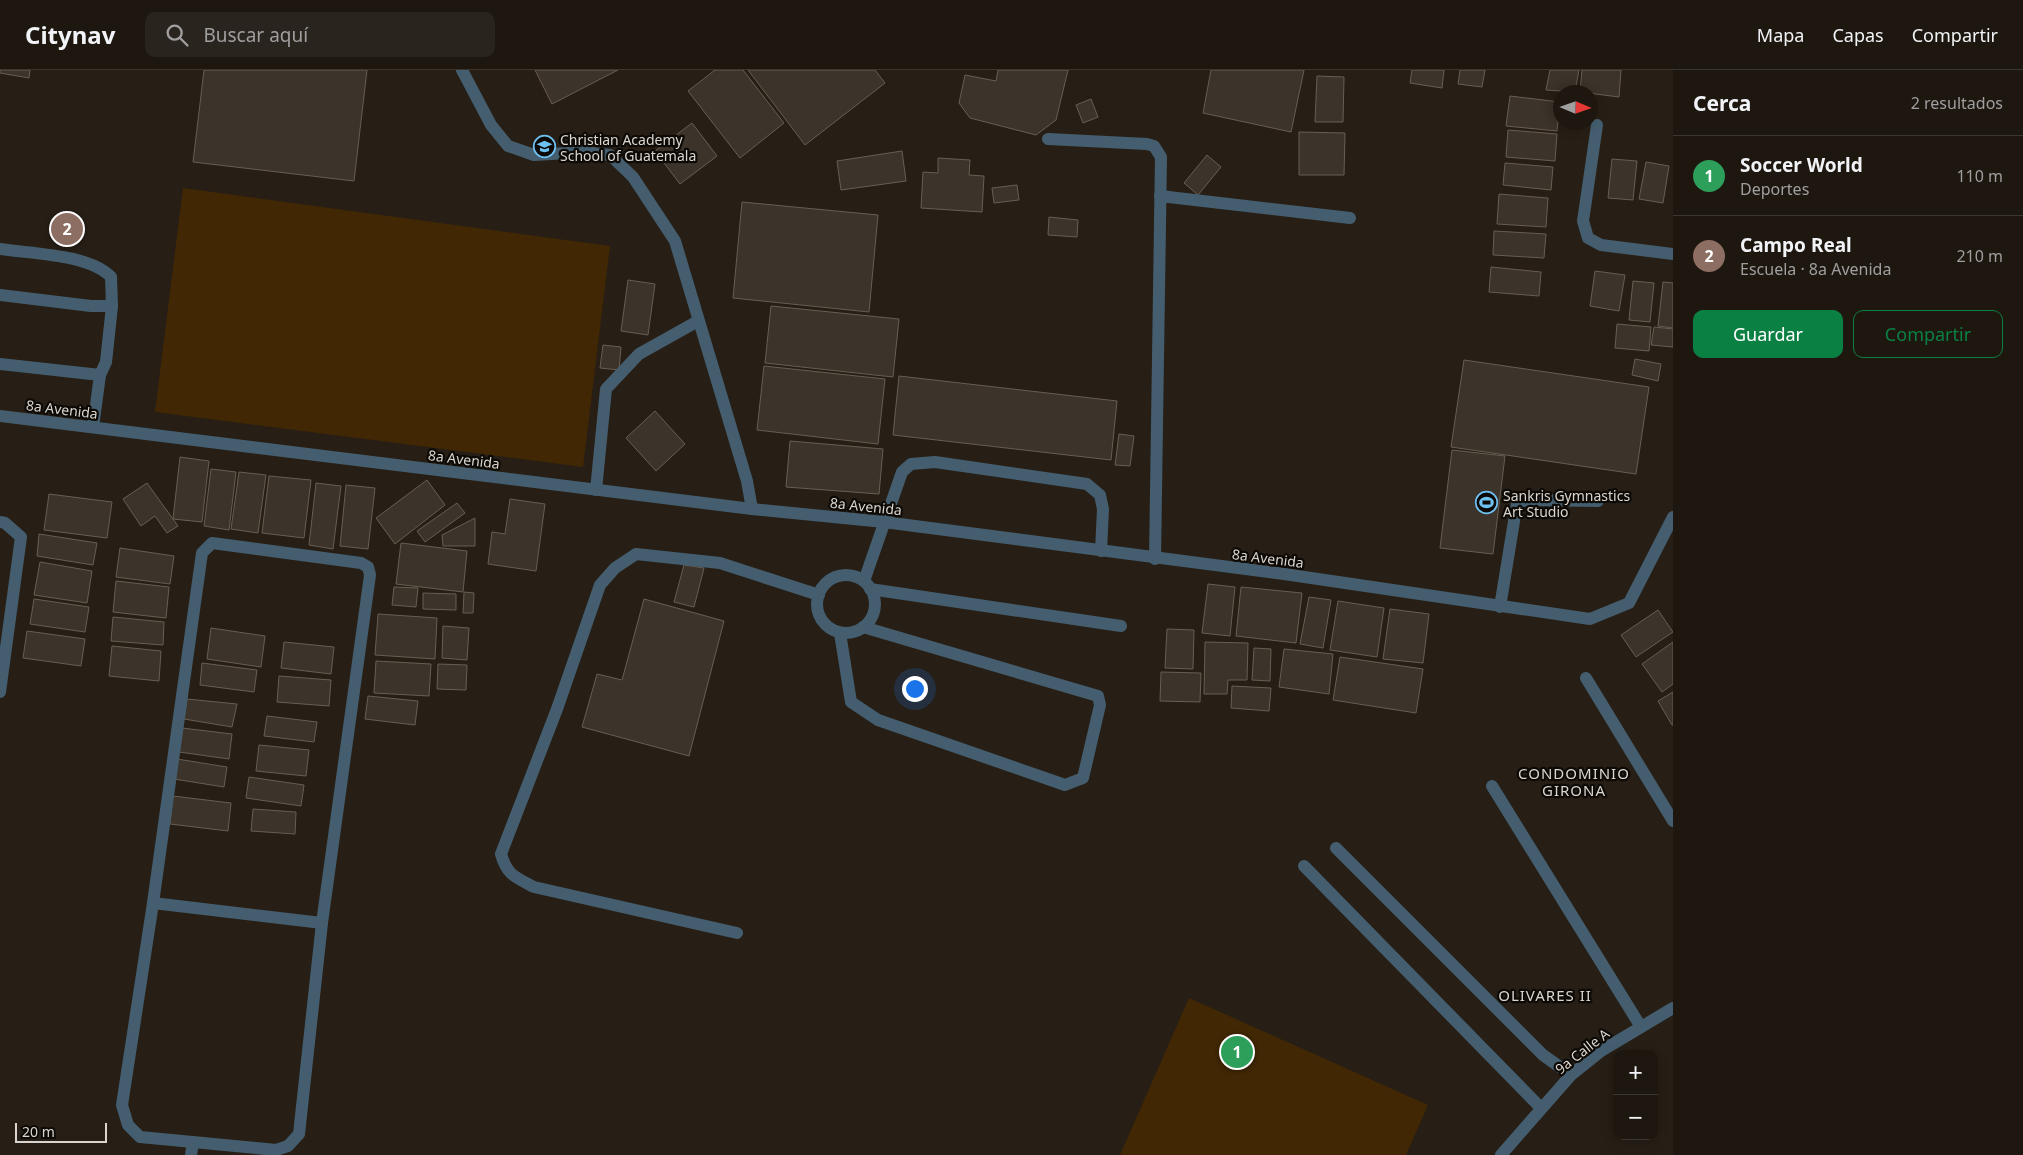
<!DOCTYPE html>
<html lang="es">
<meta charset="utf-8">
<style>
body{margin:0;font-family:"Noto Sans",sans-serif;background:#2a241e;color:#f1f3f6}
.controls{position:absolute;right:15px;bottom:15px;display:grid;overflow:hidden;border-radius:10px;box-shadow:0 2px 12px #0003}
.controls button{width:45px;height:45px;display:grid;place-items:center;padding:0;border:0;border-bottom:1px solid #3b3630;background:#1d1710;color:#f1f3f6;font:25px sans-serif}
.compass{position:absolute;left:1553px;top:15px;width:45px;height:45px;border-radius:50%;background:#1d1710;box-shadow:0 2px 12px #0003;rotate:92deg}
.scale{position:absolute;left:15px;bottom:12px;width:92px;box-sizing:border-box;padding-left:5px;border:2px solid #dad5cf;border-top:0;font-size:14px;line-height:18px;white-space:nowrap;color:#dad5cf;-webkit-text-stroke:4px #0d0a06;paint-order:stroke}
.you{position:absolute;left:914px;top:618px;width:18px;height:18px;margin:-12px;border:4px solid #fff;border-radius:50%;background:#1a73e8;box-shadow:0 0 0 8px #1a73e833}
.badge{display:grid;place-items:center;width:32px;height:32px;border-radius:50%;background:#0b8043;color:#fff;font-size:16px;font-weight:700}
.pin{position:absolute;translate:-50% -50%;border:2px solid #fff;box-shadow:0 1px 5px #0006}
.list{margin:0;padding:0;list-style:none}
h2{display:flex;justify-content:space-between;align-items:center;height:65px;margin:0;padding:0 20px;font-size:21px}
h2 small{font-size:16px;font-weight:400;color:#a09f9f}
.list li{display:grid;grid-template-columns:32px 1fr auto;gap:15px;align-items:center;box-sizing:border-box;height:80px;padding:0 20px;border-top:1px solid #3b3630}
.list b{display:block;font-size:19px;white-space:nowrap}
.list p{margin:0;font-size:16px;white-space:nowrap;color:#a09f9f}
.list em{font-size:16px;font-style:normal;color:#a09f9f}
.actions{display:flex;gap:10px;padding:15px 20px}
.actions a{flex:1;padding:11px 0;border:1px solid #0b8043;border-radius:10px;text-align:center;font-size:18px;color:#0b8043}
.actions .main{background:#0b8043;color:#fff}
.icon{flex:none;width:28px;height:28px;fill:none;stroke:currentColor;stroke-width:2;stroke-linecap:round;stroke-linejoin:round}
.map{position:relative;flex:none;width:1673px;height:1085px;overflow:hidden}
header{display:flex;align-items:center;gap:30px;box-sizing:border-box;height:70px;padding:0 25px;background:#1d1710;border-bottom:1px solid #3b3630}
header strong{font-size:24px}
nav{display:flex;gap:28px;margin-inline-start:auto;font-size:18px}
.search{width:350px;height:45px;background:#2a241e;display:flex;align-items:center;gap:12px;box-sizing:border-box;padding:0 18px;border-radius:10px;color:#a09f9f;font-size:19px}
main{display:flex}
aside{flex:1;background:#1d1710}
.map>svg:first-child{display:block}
.green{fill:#412703}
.building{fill:#3c332a;stroke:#675e54}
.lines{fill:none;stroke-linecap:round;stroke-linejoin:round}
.service{stroke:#445e6f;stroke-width:12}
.minor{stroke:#445e6f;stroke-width:12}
.labels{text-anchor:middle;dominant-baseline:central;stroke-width:4.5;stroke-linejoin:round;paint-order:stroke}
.poi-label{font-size:14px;fill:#dad5cf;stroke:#0d0a06;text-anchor:start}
.street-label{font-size:14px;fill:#dad5cf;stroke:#0d0a06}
.neighbourhood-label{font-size:15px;letter-spacing:1px;fill:#dad5cf;stroke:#0d0a06}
</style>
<header>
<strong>Citynav</strong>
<div class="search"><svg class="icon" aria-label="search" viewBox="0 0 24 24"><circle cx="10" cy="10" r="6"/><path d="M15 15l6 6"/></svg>Buscar aquí</div>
<nav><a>Mapa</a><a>Capas</a><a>Compartir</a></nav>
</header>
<main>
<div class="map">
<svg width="1673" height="1085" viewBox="0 0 1673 1085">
<rect width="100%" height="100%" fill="#271f16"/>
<!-- green -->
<g class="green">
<path d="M183,118L610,176L583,397L155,342Z"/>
<path d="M1189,928L1428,1035L1406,1085H1120Z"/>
</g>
<!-- building -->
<g class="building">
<path d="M0,0H30L29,8L0,3Z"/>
<path d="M204,0H367L354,111L193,92Z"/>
<path d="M535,0H618L552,34Z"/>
<path d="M715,0H743L784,53L740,88L688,21Z"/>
<path d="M748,0H875L885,13L805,75Z"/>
<path d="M998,0H1068L1056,50L1036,65L970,48L959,33L965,5L996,11Z"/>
<path d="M1211,0H1304L1291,62L1203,43Z"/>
<path d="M1412,0H1444L1442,18L1410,13Z"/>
<path d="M1460,0H1485L1482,17L1458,14Z"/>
<path d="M1550,0H1579L1575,22L1546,20Z"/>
<path d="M1582,0H1621L1619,27L1580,22Z"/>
<path d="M1317,6L1344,7L1343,52H1315Z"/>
<path d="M1510,26L1560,32L1557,61L1506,56Z"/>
<path d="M1091,29L1098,47L1083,53L1076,35Z"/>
<path d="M692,53L717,86L680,114L655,81Z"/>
<path d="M1508,60L1557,64L1555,91L1506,87Z"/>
<path d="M1299,62L1345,63L1344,105H1299Z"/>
<path d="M902,81L906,111L841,120L837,91Z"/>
<path d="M1207,85L1221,97L1198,125L1184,113Z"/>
<path d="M938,88L970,90L969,105L984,106L982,142L921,138L923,102L938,103Z"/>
<path d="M1612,89L1637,91L1633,130L1608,128Z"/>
<path d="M1646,92L1669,96L1663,133L1639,129Z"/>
<path d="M1505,93L1553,97L1551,120L1503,115Z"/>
<path d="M1017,115L1019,130L994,133L992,118Z"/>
<path d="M1499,124L1548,128L1546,157L1497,154Z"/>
<path d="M742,132L878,145L869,242L733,228Z"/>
<path d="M1049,147L1078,150L1077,167L1048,165Z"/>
<path d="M1494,161L1546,164L1544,188L1493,185Z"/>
<path d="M1491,197L1541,202L1539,226L1489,222Z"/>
<path d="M1595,201L1625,205L1619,241L1590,236Z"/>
<path d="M628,210L655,214L648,265L621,261Z"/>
<path d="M1633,211L1654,213L1650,252L1629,250Z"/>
<path d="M1663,212L1673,213V258L1658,256Z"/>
<path d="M771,236L899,249L893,307L765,293Z"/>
<path d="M1617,254L1651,257L1649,281L1615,278Z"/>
<path d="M1654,257L1673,259V277L1651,275Z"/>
<path d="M603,275L621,277L619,300L600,298Z"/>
<path d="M1635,289L1661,294L1658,311L1632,305Z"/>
<path d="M1464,290L1649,317L1636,404L1451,377Z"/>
<path d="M764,296L885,309L878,374L757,360Z"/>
<path d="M899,306L1117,331L1111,390L893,365Z"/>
<path d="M655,341L685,374L656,401L626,368Z"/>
<path d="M1119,364L1134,366L1130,396L1115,395Z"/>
<path d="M790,371L883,379L879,424L786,417Z"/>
<path d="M1452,380L1505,386L1493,484L1440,478Z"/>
<path d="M180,387L209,391L202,452L173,449Z"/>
<path d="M211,399L236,402L229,460L204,456Z"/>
<path d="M239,402L266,405L258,463L231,459Z"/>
<path d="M269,406L311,410L304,468L262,463Z"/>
<path d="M427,410L445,435L395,474L376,448Z"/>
<path d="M147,413L178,456L167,463L155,446L141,456L123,429Z"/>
<path d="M316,413L341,416L333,479L309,475Z"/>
<path d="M346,415L375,418L368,479L340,476Z"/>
<path d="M49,424L112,432L107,468L44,460Z"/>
<path d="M510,429L545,434L536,501L488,494L492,462L505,464Z"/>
<path d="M457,433L465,443L425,472L417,461Z"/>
<path d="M475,448V476H443L442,465Z"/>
<path d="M39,464L97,473L93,495L37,486Z"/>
<path d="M401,473L467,481L463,522L396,514Z"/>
<path d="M120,478L174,486L170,514L116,507Z"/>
<path d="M40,492L92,501L87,533L34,525Z"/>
<path d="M684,495L704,498L694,537L674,532Z"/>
<path d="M116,511L169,517L166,548L113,542Z"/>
<path d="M1208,514L1235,517L1230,566L1202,563Z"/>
<path d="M394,517L418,518L416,537L392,535Z"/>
<path d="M1241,517L1302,523L1296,573L1236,566Z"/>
<path d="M464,522L474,523L473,543H463Z"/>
<path d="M423,523L456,524V540L423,539Z"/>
<path d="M1309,527L1331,530L1323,578L1300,574Z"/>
<path d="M34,529L89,537L85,562L30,554Z"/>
<path d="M644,529L724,551L689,686L582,657L597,604L622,610Z"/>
<path d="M1338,531L1384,538L1377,587L1330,580Z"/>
<path d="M1390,539L1429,544L1423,593L1383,589Z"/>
<path d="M1658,540L1673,562L1636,587L1621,565Z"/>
<path d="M378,544L437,548L435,589L375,585Z"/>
<path d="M113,547L164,552L163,575L111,571Z"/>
<path d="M443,556L469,558L467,590L442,588Z"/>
<path d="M211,558L265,566L261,597L207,589Z"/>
<path d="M1167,559L1194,560L1193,599L1165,598Z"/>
<path d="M27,561L85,569L81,596L23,588Z"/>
<path d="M284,572L334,577L331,604L281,598Z"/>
<path d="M1205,572L1248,573L1247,610H1228L1227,624H1204Z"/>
<path d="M1673,572V614L1662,622L1642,594Z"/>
<path d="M112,576L161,581L159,611L109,606Z"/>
<path d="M1254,578L1271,579L1270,611L1252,610Z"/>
<path d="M1284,579L1333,584L1329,624L1279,617Z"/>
<path d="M1340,587L1423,599L1416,643L1333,630Z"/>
<path d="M376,591L431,594L429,626L374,623Z"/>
<path d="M202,593L257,600L254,622L200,615Z"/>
<path d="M438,594L467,595L466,620L437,619Z"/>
<path d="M1161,602L1201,603L1200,632L1160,631Z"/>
<path d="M279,606L331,610L329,636L277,632Z"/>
<path d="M1232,616L1271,618L1269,641L1231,638Z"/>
<path d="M1673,622V655H1672L1658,631Z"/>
<path d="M368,626L418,631L415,655L365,649Z"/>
<path d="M187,629L237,634L232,657L184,649Z"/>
<path d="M267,646L317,652L314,672L264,666Z"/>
<path d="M182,658L232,664L229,689L179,682Z"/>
<path d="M259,675L309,680L306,706L256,701Z"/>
<path d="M177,689L227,697L224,717L174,709Z"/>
<path d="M249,707L304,715L301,736L246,728Z"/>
<path d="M173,726L231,733L228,761L170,754Z"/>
<path d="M253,739L296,742L295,764L251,761Z"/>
</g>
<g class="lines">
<!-- service -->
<g class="service">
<path d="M462,0L491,55L508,76L534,85L585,82L610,85L633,107L675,171L747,411L752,439"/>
<path d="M1048,69L1147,74L1154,76L1161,87L1155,489"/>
<path d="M1160,126L1350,148"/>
<path d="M0,179C32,184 89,184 111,207L112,236"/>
<path d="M0,225L91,236H112L106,292L100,305L0,294"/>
<path d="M93,357L100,305"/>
<path d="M596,420L606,319L639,284L698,251"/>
<circle cx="846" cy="534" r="29"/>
<path d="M864,511L902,402L911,394L935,392L1087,414L1100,425L1103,439L1101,481"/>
<path d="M870,519L1121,556"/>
<path d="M1500,537L1517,433L1526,430L1598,431"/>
<path d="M840,563L851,632L878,650L1065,715L1083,708L1100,635L1098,626L863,557"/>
<path d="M737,863L534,817C515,807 507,805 501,784L557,639L600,515L615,498L636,484L720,493L819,525"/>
</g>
<!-- minor -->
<g class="minor">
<path d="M1597,55L1583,151L1588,168L1601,175L1673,184"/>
<path d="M0,346L752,439L884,452L1284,504L1590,549L1629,533L1673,447"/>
<path d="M0,452L5,453L21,467L0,622"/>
<path d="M212,473L361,493L368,497L370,505L322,853L299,1064L288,1076L276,1080L140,1067L128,1055L122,1035L153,833L202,483Z"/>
<path d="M1586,608L1673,751"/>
<path d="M1492,716L1641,957"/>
<path d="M1336,778L1543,985L1571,1005"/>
<path d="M1304,796L1541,1038"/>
<path d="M153,833L322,853"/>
<path d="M191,1085L193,1072"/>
<path d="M1501,1085L1571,1005L1601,981L1673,938"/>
</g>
</g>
<!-- icons -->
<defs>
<symbol id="school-ring" viewBox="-11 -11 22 22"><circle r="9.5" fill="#0d0a06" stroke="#6ec2f3" stroke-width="1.5"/><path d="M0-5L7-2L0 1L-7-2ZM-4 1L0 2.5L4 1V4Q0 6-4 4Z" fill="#6ec2f3"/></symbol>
<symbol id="stadium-ring" viewBox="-11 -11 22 22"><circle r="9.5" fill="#0d0a06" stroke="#6ec2f3" stroke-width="1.5"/><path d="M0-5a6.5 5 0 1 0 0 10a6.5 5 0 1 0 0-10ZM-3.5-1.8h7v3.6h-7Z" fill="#6ec2f3"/></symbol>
</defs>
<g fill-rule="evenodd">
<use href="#school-ring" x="532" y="64" width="25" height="25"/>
<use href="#stadium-ring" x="1474" y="420" width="25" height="25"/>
</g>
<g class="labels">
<!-- poi labels -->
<g class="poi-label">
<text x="560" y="69">Christian Academy<tspan x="560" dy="16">School of Guatemala</tspan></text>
<text x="1503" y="425">Sankris Gymnastics<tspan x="1503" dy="16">Art Studio</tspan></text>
</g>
<!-- street labels -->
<g class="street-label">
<text transform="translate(62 339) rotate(7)">8a Avenida</text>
<text transform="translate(464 389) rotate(7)">8a Avenida</text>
<text transform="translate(866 436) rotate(6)">8a Avenida</text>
<text transform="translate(1268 488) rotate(7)">8a Avenida</text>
<text transform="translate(1582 981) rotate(-38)">9a Calle A</text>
</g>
<!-- neighbourhood labels -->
<g class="neighbourhood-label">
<text x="1574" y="703">CONDOMINIO<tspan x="1574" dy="17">GIRONA</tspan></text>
<text x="1545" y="925">OLIVARES II</text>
</g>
</g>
</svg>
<div class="controls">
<button>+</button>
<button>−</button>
</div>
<svg class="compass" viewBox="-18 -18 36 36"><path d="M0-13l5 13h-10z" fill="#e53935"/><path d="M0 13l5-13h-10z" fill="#a09f9f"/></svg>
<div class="scale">20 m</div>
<div class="you"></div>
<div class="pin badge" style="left:1237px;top:982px;background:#2e9e5b">1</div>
<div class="pin badge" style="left:67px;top:159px;background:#8d6e63">2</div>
</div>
<aside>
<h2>Cerca<small>2 resultados</small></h2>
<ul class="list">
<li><span class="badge" style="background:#2e9e5b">1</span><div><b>Soccer World</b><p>Deportes</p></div><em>110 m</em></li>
<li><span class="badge" style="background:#8d6e63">2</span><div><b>Campo Real</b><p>Escuela · 8a Avenida</p></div><em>210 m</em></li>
</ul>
<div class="actions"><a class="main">Guardar</a><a>Compartir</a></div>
</aside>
</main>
